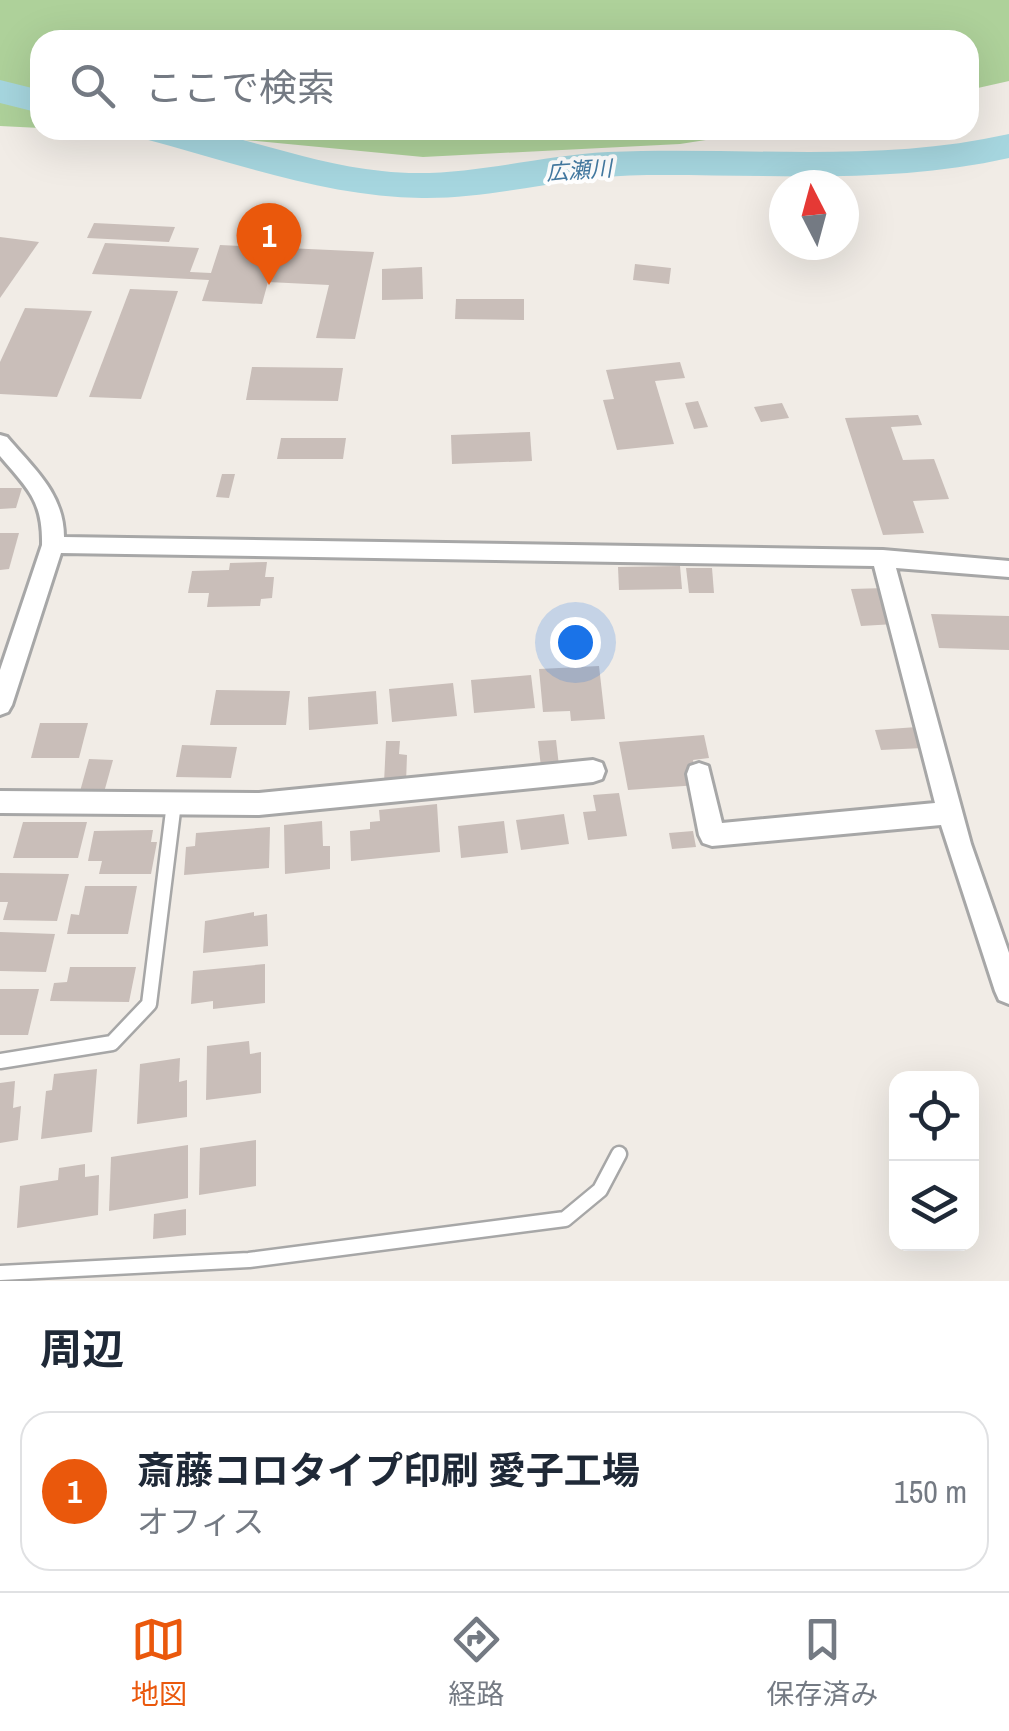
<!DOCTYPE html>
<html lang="ja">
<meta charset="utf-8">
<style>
body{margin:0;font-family:"Archivo Narrow","Noto Sans JP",sans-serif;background:#f2f2f3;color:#1f2937}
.controls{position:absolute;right:30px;bottom:30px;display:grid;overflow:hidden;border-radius:20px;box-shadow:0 10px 40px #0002}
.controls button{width:90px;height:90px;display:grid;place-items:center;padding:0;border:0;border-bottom:2px solid #e0e1e3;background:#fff;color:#1f2937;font:50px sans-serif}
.compass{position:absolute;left:769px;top:170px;width:90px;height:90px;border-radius:50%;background:#fff;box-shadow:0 10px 40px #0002;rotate:354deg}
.you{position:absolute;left:575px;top:642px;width:35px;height:35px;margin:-25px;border:8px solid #fff;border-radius:50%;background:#1a73e8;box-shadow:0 0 0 15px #1a73e833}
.badge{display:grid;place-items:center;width:65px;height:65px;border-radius:50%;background:#ea580c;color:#fff;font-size:32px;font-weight:700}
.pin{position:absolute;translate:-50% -82px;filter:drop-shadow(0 2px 5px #0008)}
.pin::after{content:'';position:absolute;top:52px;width:35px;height:30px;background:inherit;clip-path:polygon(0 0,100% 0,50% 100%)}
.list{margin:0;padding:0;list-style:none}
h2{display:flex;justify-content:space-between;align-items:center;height:130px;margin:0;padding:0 40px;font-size:42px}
h2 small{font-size:32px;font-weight:400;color:#747a83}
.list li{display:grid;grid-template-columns:65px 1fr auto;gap:30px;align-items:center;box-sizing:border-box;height:160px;margin:0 20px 20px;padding:0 20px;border:2px solid #e0e1e3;border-radius:30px}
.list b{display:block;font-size:38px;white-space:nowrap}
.list p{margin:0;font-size:32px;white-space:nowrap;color:#747a83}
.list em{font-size:32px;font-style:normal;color:#747a83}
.icon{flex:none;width:55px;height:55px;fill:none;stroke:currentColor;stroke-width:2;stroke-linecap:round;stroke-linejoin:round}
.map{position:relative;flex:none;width:1009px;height:1281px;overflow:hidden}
.search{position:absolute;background:#fff;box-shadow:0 10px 40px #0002;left:30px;right:30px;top:30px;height:110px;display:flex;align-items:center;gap:25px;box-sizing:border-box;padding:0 35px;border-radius:30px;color:#747a83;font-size:38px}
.sheet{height:310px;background:#fff}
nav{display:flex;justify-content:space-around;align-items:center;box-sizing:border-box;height:140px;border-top:2px solid #e0e1e3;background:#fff;font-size:28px;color:#747a83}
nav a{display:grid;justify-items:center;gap:5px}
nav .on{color:#ea580c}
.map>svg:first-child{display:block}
.forest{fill:#aed19a}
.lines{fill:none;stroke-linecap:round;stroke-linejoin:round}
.river{fill:#a6d6df;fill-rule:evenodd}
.building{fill:#c9beb9}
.service-casing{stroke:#a7a7a7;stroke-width:19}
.minor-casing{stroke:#a7a7a7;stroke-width:6}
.service{stroke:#fff;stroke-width:14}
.minor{fill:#fff;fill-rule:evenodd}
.labels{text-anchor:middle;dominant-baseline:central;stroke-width:8;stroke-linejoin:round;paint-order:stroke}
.far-water-label{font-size:22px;font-style:italic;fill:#437aa2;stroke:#fff}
</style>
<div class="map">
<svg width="1009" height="1281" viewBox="0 0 1009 1281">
<rect width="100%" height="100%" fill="#f1ece6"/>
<!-- forest -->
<g class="forest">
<path d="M0,0H1009V81L969,90V40H40V128L0,126Z"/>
<path d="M72,130H771L680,144L423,157L245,140Z"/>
</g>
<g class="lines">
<!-- river -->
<g class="river">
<path d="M0,80L40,90V113L0,103Z"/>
<path d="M136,130C158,130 183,127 204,131C264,143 321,165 382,171C459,180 531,156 608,152C743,146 875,164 1009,134V158C889,185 769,174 647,175C570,175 497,199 422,198C327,197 233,162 141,138Z"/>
</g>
</g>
<!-- building -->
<g class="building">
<path d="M94,223L175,227L169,242L87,238Z"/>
<path d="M0,237L39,242L0,298Z"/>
<path d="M105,243L199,248L190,272L211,273L220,245L374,252L355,339L316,338L329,285L268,282L262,304L202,301L209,280L92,274Z"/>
<path d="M635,264L671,268L669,284L633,280Z"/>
<path d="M422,267L423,299L382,300V269Z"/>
<path d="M130,289L178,291L141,399L89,397Z"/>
<path d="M456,299H524V320L455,319Z"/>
<path d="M25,308L92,311L57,397L0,394V362Z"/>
<path d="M680,362L685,378L655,381L674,444L617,450L603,400L614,399L606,370Z"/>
<path d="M252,367L343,368L338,401L246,400Z"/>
<path d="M698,401L708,427L694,429L685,403Z"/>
<path d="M782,403L789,418L761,422L754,407Z"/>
<path d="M918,415L922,425L891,427L903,460L934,459L949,499L913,501L924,533L883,535L845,418Z"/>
<path d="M530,432L532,461L452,464L451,435Z"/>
<path d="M281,438H346L343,459H277Z"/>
<path d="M222,474H235L229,498L216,497Z"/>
<path d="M0,488H22L16,508L0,509Z"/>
<path d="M0,533H19L9,569L0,570Z"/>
<path d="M267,562L265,577H274L272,598L261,599L260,606L207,607L209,593H188L192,571L229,570L230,563Z"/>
<path d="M680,566L682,589L619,590L618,567Z"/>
<path d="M686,568H712L714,593H689Z"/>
<path d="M885,588L895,624L861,626L851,589Z"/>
<path d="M931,614L1009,616V650L939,648Z"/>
<path d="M599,666L605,719L571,721L570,711L543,712L539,669Z"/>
<path d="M531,675L535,708L474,713L471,680Z"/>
<path d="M453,683L457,716L392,722L389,689Z"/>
<path d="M216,690L290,691L286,725H210Z"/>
<path d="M376,691L378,724L309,730L308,697Z"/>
<path d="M40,723H88L79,758H31Z"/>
<path d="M917,727L923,748L881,750L875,730Z"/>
<path d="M704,735L709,758L693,760L698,785L628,790L619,742Z"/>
<path d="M556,740L559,766L541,767L538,741Z"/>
<path d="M386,741H400L399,754L407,755L406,783H384Z"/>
<path d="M182,745L237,747L231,778L176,777Z"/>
<path d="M89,759L113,760L103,796L79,795Z"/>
<path d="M619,793L627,836L588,840L583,812L596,811L593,795Z"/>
<path d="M437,804L440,852L351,861L350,831L370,829V822L380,821L379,810Z"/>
<path d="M564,814L569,844L521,850L516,820Z"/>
<path d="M322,821L323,846H330V869L285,874L284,825Z"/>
<path d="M504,821L508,853L461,858L458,826Z"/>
<path d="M23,822H87L78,858H13Z"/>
<path d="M270,827L269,868L184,875L186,847L195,846L196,833Z"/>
<path d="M153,830L151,842H157L151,874H99L102,861H88L94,831Z"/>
<path d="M693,831L696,847L672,849L669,833Z"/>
<path d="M0,873L69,874L57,921L3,920L8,902H0Z"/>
<path d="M85,886H137L128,934H67L71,914L79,915Z"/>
<path d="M254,912V916L267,914L268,946L203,953L205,921Z"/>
<path d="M0,932L55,934L46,972L0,971Z"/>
<path d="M265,964V1003L213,1009V1001L191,1004L193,971Z"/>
<path d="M70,967H136L129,1002L50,1001L54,983L67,982Z"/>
<path d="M0,989H39L28,1035H0Z"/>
<path d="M249,1041L250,1054L261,1052V1093L206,1100L207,1046Z"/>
<path d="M180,1058L179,1082L187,1080V1117L137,1124L140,1064Z"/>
<path d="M97,1069L92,1132L41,1139L46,1091L52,1090L54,1074Z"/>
<path d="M15,1081L13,1108L21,1106L18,1140L0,1143V1083Z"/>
<path d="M256,1140V1186L199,1195L200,1148Z"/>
<path d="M188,1145V1198L109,1211L111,1157Z"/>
<path d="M85,1164V1177L99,1175L98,1215L17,1228L20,1186L58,1180L59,1168Z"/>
<path d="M186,1209V1235L153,1239L154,1214Z"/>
</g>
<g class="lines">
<defs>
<g id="service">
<path d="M0,1061L112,1043L149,1004L174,803"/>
<path d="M0,1273L249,1260L565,1219L600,1190L619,1154"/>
</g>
<g id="minor">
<path d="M0,435L7,437C33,468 64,493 64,537L883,550L1009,561V577L896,568L971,844L1009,953V1004L999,1000L995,991L941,825L712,846L703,843L699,835L687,774L690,766L699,763L708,766L722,823L935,803L874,566L61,553L12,705L8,712L0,715V670L42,545C43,500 27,488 0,456Z"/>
<path d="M593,760L602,763L605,771L602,779L593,782L259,815L0,813V791L259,793Z"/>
</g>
</defs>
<!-- service casing -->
<use href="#service" class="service-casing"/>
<!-- minor casing -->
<use href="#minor" class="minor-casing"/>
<!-- service -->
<use href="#service" class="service"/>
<!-- minor -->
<use href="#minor" class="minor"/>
</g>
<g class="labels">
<!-- far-water labels -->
<g class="far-water-label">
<text transform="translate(579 170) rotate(-4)">広瀬川</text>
</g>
</g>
</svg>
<div class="controls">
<button><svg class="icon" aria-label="locate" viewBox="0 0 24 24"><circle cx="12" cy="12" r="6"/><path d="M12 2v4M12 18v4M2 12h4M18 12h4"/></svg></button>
<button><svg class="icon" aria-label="layers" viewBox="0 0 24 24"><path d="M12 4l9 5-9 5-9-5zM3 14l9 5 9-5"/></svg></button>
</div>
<svg class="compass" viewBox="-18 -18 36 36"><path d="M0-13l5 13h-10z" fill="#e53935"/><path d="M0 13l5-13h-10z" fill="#747a83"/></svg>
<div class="you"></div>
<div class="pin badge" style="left:269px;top:285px">1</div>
<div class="search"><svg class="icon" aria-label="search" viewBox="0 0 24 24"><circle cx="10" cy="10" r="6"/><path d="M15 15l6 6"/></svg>ここで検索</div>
</div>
<section class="sheet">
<h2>周辺<small></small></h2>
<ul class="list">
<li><span class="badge">1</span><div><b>斎藤コロタイプ印刷 愛子工場</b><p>オフィス</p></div><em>150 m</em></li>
</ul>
</section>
<nav>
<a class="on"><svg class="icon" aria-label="map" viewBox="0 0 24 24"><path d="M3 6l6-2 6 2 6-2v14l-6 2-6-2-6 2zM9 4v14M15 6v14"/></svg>地図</a>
<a><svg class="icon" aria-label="directions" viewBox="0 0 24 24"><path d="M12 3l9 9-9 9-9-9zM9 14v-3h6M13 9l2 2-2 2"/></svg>経路</a>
<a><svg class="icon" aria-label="saved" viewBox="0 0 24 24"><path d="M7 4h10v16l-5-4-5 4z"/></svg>保存済み</a>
</nav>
